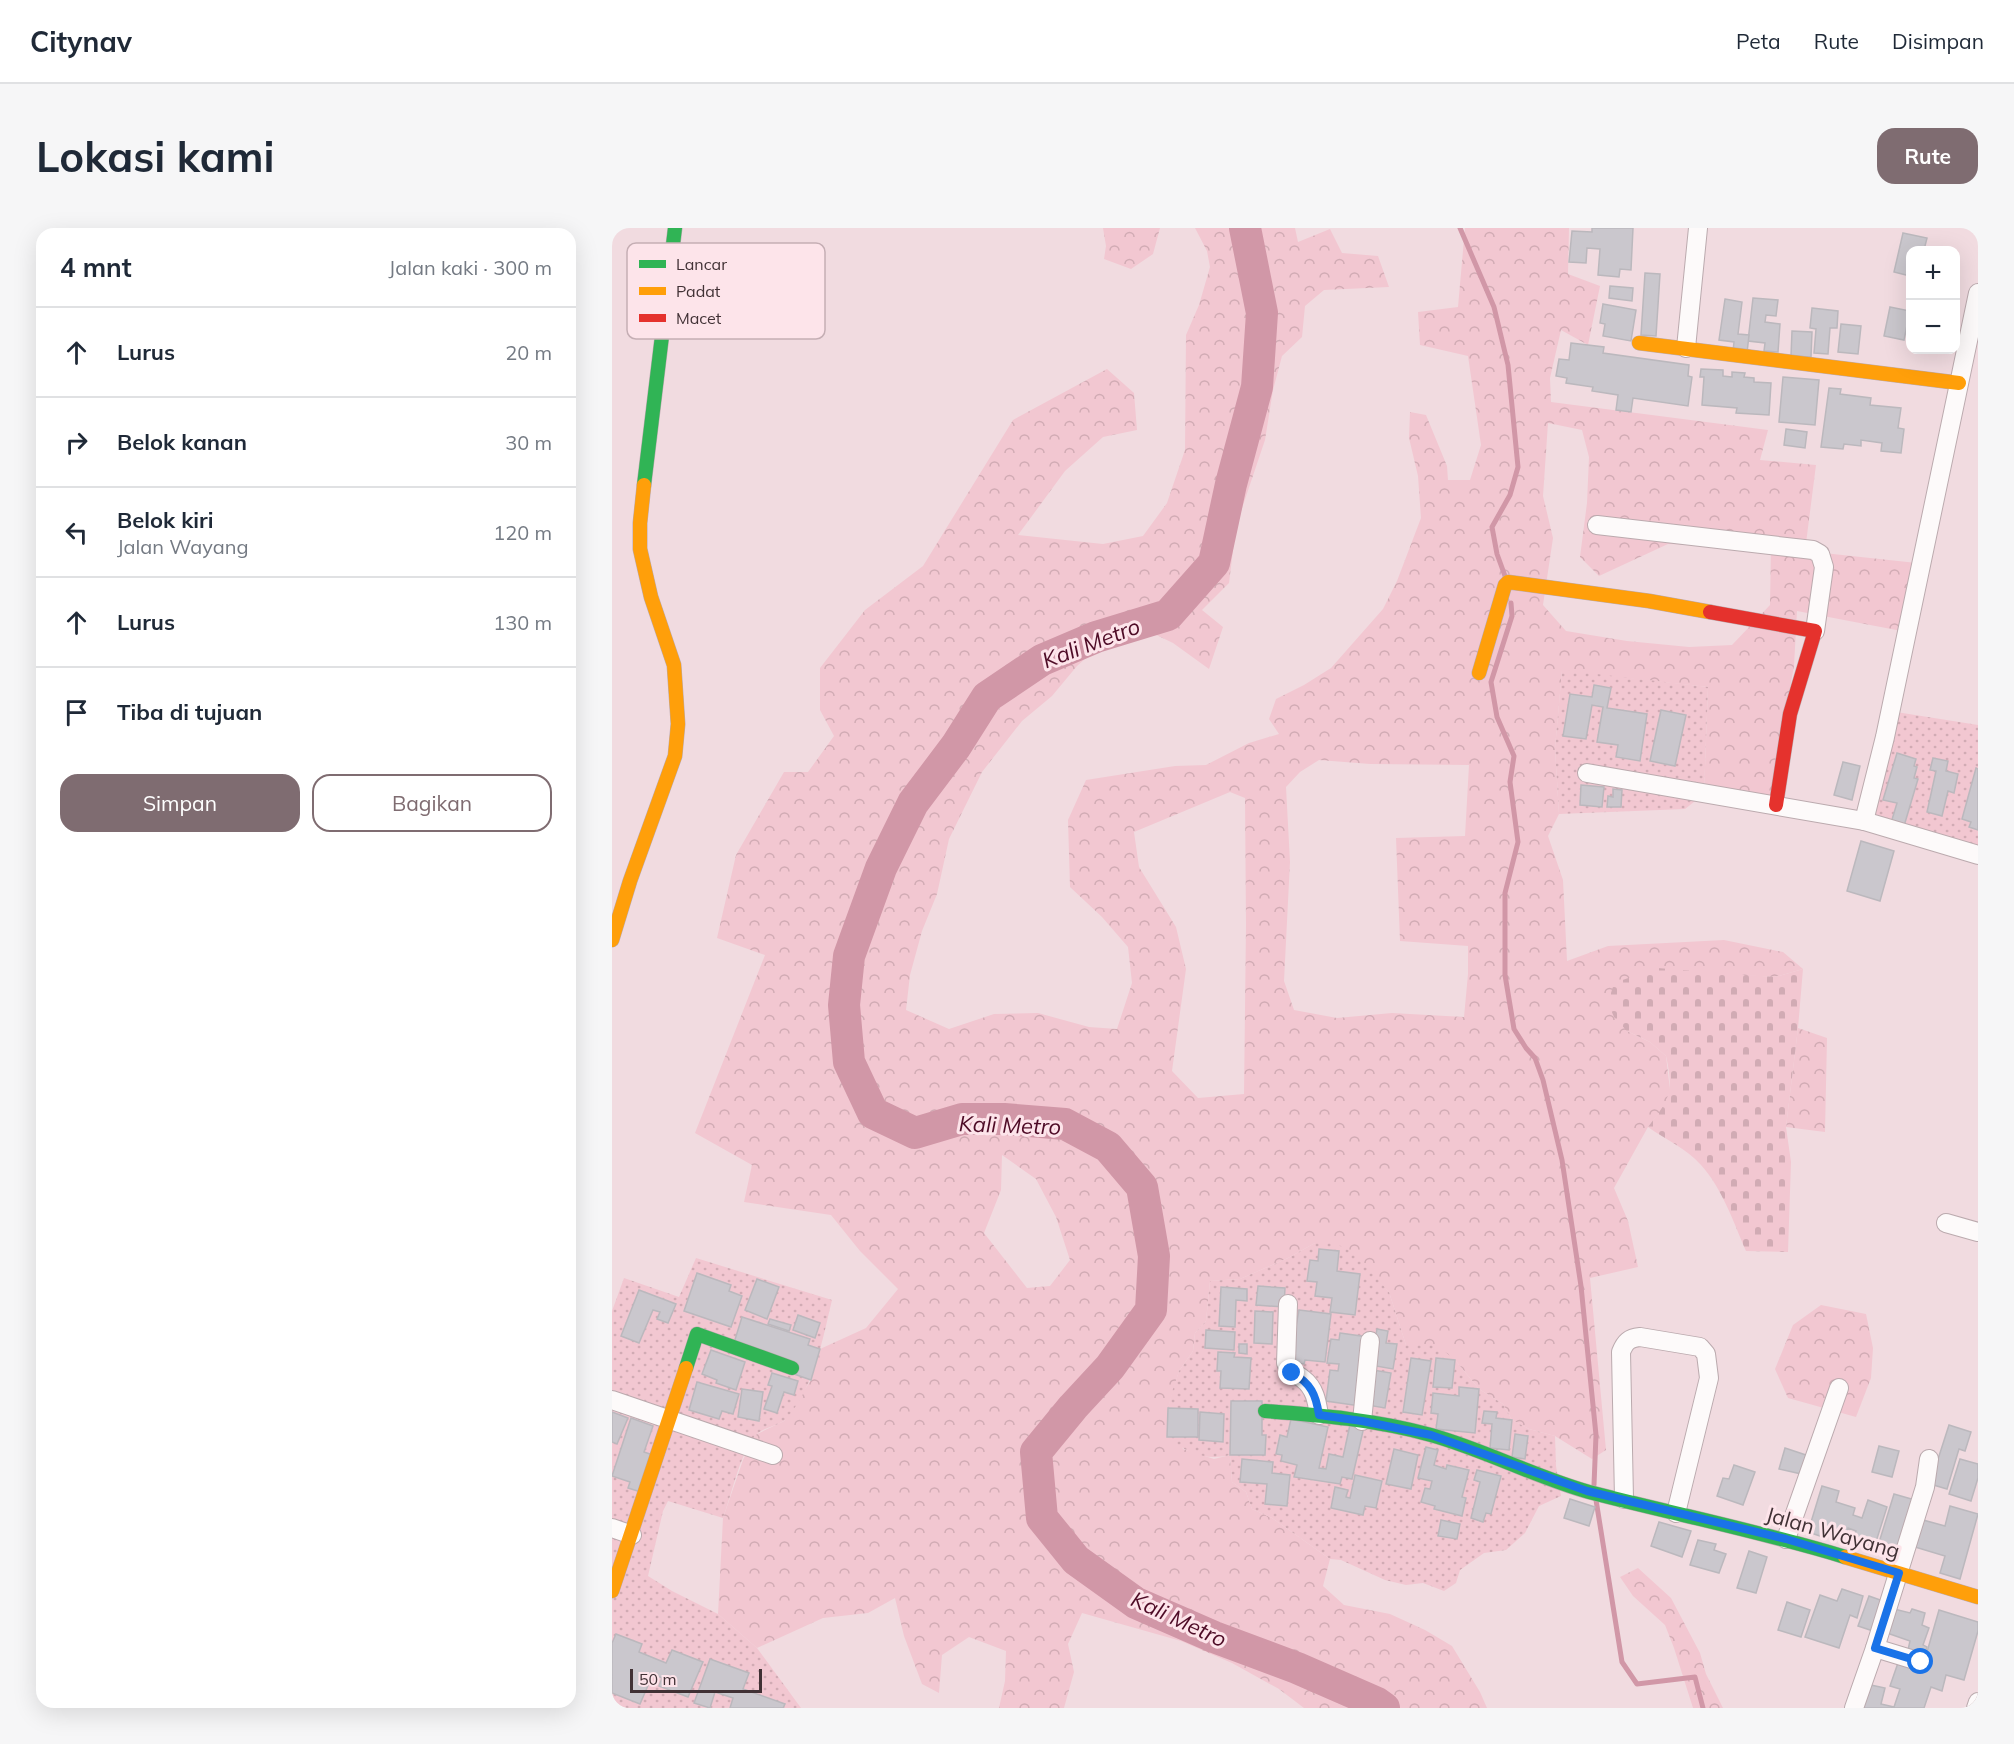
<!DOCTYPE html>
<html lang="id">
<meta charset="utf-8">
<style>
body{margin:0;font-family:Mulish,sans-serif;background:#f6f6f7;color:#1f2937}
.controls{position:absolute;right:18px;top:18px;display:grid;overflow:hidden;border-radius:12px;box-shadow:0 6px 24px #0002}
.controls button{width:54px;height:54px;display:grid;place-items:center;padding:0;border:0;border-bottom:2px solid #e0e1e3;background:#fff;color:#1f2937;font:30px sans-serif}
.scale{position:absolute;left:18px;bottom:15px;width:132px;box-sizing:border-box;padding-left:6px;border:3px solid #413135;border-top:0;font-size:16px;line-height:21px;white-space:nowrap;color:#413135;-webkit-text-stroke:4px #fde4ea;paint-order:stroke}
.stop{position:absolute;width:18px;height:18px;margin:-14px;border:4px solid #1a73e8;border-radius:50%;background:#fff}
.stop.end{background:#1a73e8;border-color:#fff;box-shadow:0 2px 6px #0008}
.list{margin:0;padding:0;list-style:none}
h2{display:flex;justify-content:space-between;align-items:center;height:78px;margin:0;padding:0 24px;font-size:26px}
h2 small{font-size:20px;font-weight:400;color:#747a83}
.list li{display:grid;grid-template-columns:39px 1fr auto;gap:18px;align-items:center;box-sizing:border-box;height:90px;padding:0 24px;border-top:2px solid #e0e1e3}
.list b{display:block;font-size:22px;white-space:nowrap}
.list p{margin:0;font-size:20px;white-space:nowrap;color:#747a83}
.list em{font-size:20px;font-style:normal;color:#747a83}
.actions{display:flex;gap:12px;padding:18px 24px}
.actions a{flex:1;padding:14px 0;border:2px solid #7f6c71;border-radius:18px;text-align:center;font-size:21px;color:#7f6c71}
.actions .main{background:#7f6c71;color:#fff}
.icon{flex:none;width:33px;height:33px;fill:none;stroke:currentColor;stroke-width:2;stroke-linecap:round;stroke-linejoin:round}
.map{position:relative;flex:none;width:1366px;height:1480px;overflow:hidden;border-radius:18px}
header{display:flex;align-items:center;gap:36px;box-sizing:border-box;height:84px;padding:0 30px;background:#fff;border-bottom:2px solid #e0e1e3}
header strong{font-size:28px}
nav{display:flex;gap:33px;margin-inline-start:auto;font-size:21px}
.intro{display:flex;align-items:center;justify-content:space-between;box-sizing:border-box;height:144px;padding:0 36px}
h1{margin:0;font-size:42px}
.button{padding:15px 27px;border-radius:18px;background:#7f6c71;color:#fff;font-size:21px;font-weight:700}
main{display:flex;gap:36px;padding:0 36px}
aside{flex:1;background:#fff;border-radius:18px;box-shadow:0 6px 24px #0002}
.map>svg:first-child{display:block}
.forest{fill:url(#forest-crowns);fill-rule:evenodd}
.cemetery{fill:url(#cemetery-stones)}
.garden{fill:url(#garden-dots)}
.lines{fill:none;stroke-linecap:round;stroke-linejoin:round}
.stream{stroke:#d197a7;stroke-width:5}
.river{stroke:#d197a7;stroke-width:32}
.building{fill:#cac7cd;stroke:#bbb8bd;stroke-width:1.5}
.street-casing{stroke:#bbaaae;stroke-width:20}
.fast-casing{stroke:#bbaaae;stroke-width:15}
.slow-casing{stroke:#bbaaae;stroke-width:15}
.jam-casing{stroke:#bbaaae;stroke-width:15}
.street{stroke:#fdfafa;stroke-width:18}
.fast{stroke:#30b455;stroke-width:14}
.slow{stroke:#ff9f0a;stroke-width:14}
.jam{stroke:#e5322d;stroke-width:14}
.route{stroke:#1a73e8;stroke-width:8}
.labels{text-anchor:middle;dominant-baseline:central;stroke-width:6;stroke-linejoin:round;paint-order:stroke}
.street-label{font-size:21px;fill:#413135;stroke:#fde4ea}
.water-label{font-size:22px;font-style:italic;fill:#4e0b26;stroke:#fde4ea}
.key{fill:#fde4ea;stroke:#c5aeb4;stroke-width:1.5}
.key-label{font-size:16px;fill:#413135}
</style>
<header>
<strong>Citynav</strong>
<nav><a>Peta</a><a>Rute</a><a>Disimpan</a></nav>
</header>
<div class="intro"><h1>Lokasi kami</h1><a class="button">Rute</a></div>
<main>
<aside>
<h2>4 mnt<small>Jalan kaki · 300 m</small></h2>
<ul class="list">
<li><svg class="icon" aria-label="ahead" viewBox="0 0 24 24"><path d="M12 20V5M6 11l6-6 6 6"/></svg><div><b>Lurus</b></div><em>20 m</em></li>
<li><svg class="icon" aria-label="right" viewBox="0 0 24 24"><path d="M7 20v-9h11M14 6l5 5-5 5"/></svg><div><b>Belok kanan</b></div><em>30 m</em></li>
<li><svg class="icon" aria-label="left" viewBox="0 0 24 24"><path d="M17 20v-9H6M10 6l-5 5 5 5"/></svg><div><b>Belok kiri</b><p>Jalan Wayang</p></div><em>120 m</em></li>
<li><svg class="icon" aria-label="ahead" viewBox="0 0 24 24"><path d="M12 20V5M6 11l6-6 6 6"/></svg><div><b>Lurus</b></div><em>130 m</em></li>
<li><svg class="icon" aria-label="arrive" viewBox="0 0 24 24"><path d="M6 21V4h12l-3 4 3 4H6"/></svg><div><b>Tiba di tujuan</b></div></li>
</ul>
<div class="actions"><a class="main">Simpan</a><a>Bagikan</a></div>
</aside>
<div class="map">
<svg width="1366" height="1480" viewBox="0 0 1366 1480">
<defs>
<pattern id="forest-crowns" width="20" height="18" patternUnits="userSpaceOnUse" patternTransform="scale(1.5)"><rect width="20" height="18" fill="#f2c7d1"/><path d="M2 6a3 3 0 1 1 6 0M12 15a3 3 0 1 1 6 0" fill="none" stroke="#d1abb4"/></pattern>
<pattern id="cemetery-stones" width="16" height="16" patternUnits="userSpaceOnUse" patternTransform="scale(1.5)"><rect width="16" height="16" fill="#f2c7d1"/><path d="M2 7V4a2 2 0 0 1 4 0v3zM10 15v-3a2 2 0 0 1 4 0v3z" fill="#d1abb4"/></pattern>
<pattern id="garden-dots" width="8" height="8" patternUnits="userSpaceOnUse" patternTransform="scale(1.5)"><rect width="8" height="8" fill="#f2c7d1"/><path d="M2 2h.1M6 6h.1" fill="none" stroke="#d1abb4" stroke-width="1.8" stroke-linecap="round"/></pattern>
</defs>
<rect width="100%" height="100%" fill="#f1dbe0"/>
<!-- forest -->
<g class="forest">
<path d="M491,0H548L541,26L519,41L492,31L494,18Z"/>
<path d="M583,0H683L686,14L718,1L730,25L766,28L777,59L712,62L693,78L690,109L670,128L661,162L653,212L624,298L617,355L590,382L611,399L597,441L561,415L534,402L500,407L465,438L440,468L410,493L370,544L337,611L325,666L310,703L298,747L294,782L337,801L382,786L426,785L477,799L505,801L520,755L516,719L490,689L458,659L456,592L474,552L563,538L594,537L637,515L667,506L657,491L664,471L692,457L719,440L771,381L785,353L809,290L806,248L797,210L798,184L814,187L835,238L836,252H858L869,217L856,128L808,117L806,84L846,79L853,0H957L956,46L988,58L976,117L949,102L938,150L939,174L1156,202L1148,232L1204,237L1193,323L1314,336L1300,405L1185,383L1182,438L1156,581L1092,566L1096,459L950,443L943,520L947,586L936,608L951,652L955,733L996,718L1112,712L1171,724L1191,741L1163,749L1091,745L1015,803L1038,814L1054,828L1058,862L1054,876L1036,899L1002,960L1016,993L1026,1039L978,1050L994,1222L980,1231L943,1208L917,1201L900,1192L891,1176L867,1161L843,1132L794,1117L777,1064L760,1046L703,1015L676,1030L628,1051L598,1053L594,1093L583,1105L581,1123L567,1143L556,1180L571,1221L602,1231L618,1227L620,1254L634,1264L640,1281L660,1290L718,1331L711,1358L732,1377L778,1386L813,1402L840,1418L868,1464L875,1480H692L667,1461L620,1435L569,1413L470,1385L456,1416L462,1444L452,1480H387L393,1453L394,1423L357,1409L330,1427L327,1465L310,1456L292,1408L283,1370L256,1385L211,1390L145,1420L106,1386L111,1290L131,1232L143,1207L172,1193L199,1152L208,1121L254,1100L286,1061L248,1023L219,987L132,974L140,937L83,905L153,727L105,710L124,627L172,544H196L222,508L208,482V440L253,382L311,338L401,192L495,141L522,165L525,202L491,209L453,243L406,307L491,316L531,308L555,275L573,222L574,107L587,77L598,39L595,23ZM936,195L970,202L977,229L975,275L968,329L987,348L1056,316L1159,319L1158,377L1120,417L1077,419L1015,413L954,403L931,377L941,310L931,268ZM707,532L758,536L857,537L853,608L784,610L788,713L856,718V746L852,789L780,785L725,790L682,782L672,753L678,634L674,559L688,544ZM618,564L633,570L634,697L632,866L586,870L560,843L574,741L564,699L527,639L522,604ZM390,927L424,951L444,989L458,1032L438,1058L415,1060L372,1005L389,962Z"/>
<path d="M1186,800L1215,810L1213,904L1174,899Z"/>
<path d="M1209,1077L1254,1086L1261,1120L1259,1150L1244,1189L1176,1170L1163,1141L1181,1097Z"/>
<path d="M1026,1340L1059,1370L1088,1425L1094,1446L1111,1480H1081L1062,1420L1053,1397L1021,1368L1008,1349Z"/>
</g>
<!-- cemetery -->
<path class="cemetery" d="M1045,740L1163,749L1191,741L1186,800L1174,899L1179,934L1176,1024L1134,1023C1122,995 1110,960 1089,937C1074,920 1054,912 1036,899C1058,871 1062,864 1054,828L1038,814L1015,803L1002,789L996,775L1002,755Z"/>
<!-- garden -->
<g class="garden">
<path d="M950,442L1096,459L1092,566L1073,581L947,586L943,520Z"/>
<path d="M1278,483L1366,497V633L1253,602Z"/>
<path d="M703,1015H723L744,1026L777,1064L794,1117H825L843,1132L867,1161L891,1176L900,1192L917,1201L943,1208L944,1238L949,1268L927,1278L913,1305L894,1322L872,1325L848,1342L844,1355L832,1363L811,1355L794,1357L773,1352L729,1332L718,1331L660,1290L640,1281L634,1264L620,1254L618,1227C593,1233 575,1225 555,1209L556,1180L561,1161L567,1143L581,1123L583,1105L594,1093L598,1053L628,1051L676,1030Z"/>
<path d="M84,1030L220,1072C210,1113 203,1158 174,1191C166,1199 149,1199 142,1209C127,1229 120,1266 111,1290L56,1273L51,1283L36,1348L60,1363L106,1386L145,1420L189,1480H0V1083L12,1050L67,1069Z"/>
</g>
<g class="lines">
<!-- stream -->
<g class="stream">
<path d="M848,0L882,79L896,137L906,239L898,267L880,299L885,326L893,348"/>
<path d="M899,375L900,388L879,454L885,489L902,528L898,554L906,614L893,665V747L902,801L914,820L923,830L931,852L950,932L969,1058L984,1207L982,1257"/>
<path d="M984,1272L1010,1434L1025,1456L1083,1449L1091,1480"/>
</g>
<!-- river -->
<path class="river" d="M633,0L650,85L645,159L619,256L602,335L556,387L484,409L430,432L375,469L344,518L301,575L269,640L237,728L232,777L237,834L261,885L303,905L350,891H392L453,896L496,919L530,959L542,1028L539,1082L498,1139L461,1179L424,1224L430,1290L464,1332L524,1375L602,1409L685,1440L765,1475L772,1480"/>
</g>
<!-- building -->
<g class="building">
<path d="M980,0H1021L1019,42L1008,41L1007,49L986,47L988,21L975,20L974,35L957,34L960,3L980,4Z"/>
<path d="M1291,5L1315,10L1312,22H1298V48L1282,44Z"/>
<path d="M1033,45L1048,46L1044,108L1029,107Z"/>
<path d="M998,58L1021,60L1020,73L997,70Z"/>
<path d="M1141,70L1166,72L1164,88L1154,87L1153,94L1168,96L1166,124L1152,123L1153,115L1136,113Z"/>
<path d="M1113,71L1130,74L1126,106L1137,107L1135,125L1121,123L1122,114L1107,112Z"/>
<path d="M991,76L1024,82L1019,113L991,108L993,96L988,95Z"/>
<path d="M1278,79L1298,83L1292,112L1272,108Z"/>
<path d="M1200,80L1226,83L1225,100H1218L1216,126L1202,125L1204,101L1198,100Z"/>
<path d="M1229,96L1249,98L1246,126L1226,124Z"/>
<path d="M1180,103L1200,104L1199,129L1179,128Z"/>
<path d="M959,115L992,119L991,125L1077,137L1076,148L1080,149L1076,178L1021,170L1019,184L1004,182L1006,167L980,163L981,159L954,155L955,150L944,148L947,131L957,132Z"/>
<path d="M1089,141L1111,142V148L1120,149V144L1133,145L1132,149L1142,150V154L1159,155L1157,187L1124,185L1125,180L1090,177L1092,149H1088Z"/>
<path d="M1171,149L1207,152L1203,197L1167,194Z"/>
<path d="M1217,160L1229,161L1228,166L1259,170L1258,177L1289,180L1286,200L1292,201L1289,225L1269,223L1270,215L1249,212V218L1232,216L1231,221L1209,219Z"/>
<path d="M1174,201L1195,204L1193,220L1172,217Z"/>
<path d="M982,457L999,460L995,480L1035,486L1028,533L1004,529L1006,517L985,514L991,479L980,477L974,511L951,508L958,466L980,469Z"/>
<path d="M1049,482L1074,487L1063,538L1038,533Z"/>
<path d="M1285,525L1304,531L1302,538L1305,539L1302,550L1306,551L1292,598L1279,595L1285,575L1271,572Z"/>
<path d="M1321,530L1336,533L1334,543L1346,546L1342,565L1336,563L1330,588L1315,584L1324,543L1318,542Z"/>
<path d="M1231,534L1248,538L1240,572L1222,567Z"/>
<path d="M1364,540L1366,541V602L1357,599L1359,594L1350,591Z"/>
<path d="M969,557L992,559L990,579L968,577Z"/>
<path d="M1001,561L1010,562L1009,579H995L996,568L1001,569Z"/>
<path d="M1249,613L1282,623L1268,673L1235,663Z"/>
<path d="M707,1021L727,1023L725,1043L748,1046L743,1087L718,1084L720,1070L703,1068L705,1054L695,1053L698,1032L706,1033Z"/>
<path d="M85,1045L119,1057L117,1063L130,1068L119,1099L72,1083Z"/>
<path d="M145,1051L167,1059L155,1091L133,1082Z"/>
<path d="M646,1058L673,1060L672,1079L644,1077Z"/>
<path d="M609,1059L635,1061V1073L624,1072L623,1099L607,1098Z"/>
<path d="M27,1062L64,1076L56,1095L45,1091L48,1084L41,1082L27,1115L9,1108Z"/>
<path d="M687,1082L719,1086L713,1134L693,1132L692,1136L675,1134L679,1098H684Z"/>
<path d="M643,1083L661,1084L660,1116L642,1115Z"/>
<path d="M186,1087L208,1095L203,1110L181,1102Z"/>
<path d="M130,1089L198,1111L196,1117L208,1121L199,1152L182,1146L121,1118Z"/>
<path d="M158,1091L179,1097L177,1103L156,1096Z"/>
<path d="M765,1101L776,1103L774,1115L785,1116L781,1141L758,1137Z"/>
<path d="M594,1102L623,1104L622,1122L593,1120Z"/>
<path d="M728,1105L756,1109L748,1178L714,1173L718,1142L726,1143L727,1136L715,1135L719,1111L727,1112Z"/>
<path d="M627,1116H635V1126L627,1125Z"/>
<path d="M99,1122L133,1134L124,1162L104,1155L105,1152L90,1146Z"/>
<path d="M606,1124L623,1125L622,1129L639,1130L637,1161L608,1160L609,1143H605Z"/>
<path d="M799,1130L819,1133L810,1187L791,1184Z"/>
<path d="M824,1130L843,1132L840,1160L821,1159Z"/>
<path d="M761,1142L779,1145L773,1180L755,1177Z"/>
<path d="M160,1145L186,1153L182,1167L172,1164L165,1185L152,1181L160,1158L156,1157Z"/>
<path d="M85,1154L127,1166L121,1186L110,1183L107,1191L77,1182Z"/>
<path d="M847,1159L867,1161L863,1205L824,1201L826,1186L819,1185L821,1165L847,1168Z"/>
<path d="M130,1161L151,1164L147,1193L126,1189Z"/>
<path d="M619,1173H650V1207H654L653,1227H618Z"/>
<path d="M556,1180L586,1181V1209H555Z"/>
<path d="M872,1183L885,1184L884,1190L900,1192L897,1222L878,1220L880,1196L870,1195Z"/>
<path d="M0,1184L16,1190L5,1216L0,1214Z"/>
<path d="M588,1184L612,1186L611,1214L587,1212Z"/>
<path d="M19,1190L41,1198L32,1224L41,1227L29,1264L16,1260L18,1254L0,1248Z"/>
<path d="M679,1191L716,1199L707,1240L714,1241L717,1226L731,1229L739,1192L751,1203L740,1251L730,1249L728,1256L682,1249L685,1237L669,1233L670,1227L664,1226L668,1207L675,1209Z"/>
<path d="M1337,1197L1359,1204L1353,1223L1347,1221L1335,1261L1318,1256Z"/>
<path d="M903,1206L916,1208L913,1231L900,1229Z"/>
<path d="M1267,1218L1287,1223L1280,1249L1260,1244Z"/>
<path d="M814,1219L826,1222L822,1237L834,1241L835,1237L857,1242L850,1269L854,1270L850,1288L822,1281L823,1278L809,1274L813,1260L818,1261L820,1253L806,1250Z"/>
<path d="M1173,1220L1200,1229L1194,1247L1167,1241Z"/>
<path d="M782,1221L806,1227L799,1261L774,1256Z"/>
<path d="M630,1231L661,1234L660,1245L678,1247L675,1278L653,1276L655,1256L628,1254Z"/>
<path d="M1348,1231L1366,1236V1250L1359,1273L1337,1266Z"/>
<path d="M1122,1237L1143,1244L1131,1277L1105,1268L1111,1250L1117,1251Z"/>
<path d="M865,1242L889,1248L879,1286L874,1285L871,1294L859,1290L868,1254L862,1252Z"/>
<path d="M743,1247L770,1253L764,1280L753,1278L751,1287L719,1280L723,1259L736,1262L734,1269L738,1270Z"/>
<path d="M1210,1258L1227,1263L1224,1274L1243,1280L1241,1287L1250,1290L1256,1272L1275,1279L1262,1320L1240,1313L1244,1303L1236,1300L1232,1311L1213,1305L1211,1309L1196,1304Z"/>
<path d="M1282,1266L1303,1272L1286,1327L1265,1321Z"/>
<path d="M958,1271L983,1279L977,1298L952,1290Z"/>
<path d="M1338,1278L1366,1286L1348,1351L1328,1345L1333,1328L1303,1319L1311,1292L1333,1298Z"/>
<path d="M829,1292L848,1296L845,1311L826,1308Z"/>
<path d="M1047,1294L1079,1303L1070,1329L1039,1318Z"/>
<path d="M1086,1312L1104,1316L1102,1322L1114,1326L1107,1345L1078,1337Z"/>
<path d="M1137,1323L1155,1329L1144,1365L1125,1360Z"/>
<path d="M1230,1361L1251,1368L1245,1390L1238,1387L1227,1420L1193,1409L1208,1367L1225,1373Z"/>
<path d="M1257,1368L1271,1373L1261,1403L1246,1398Z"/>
<path d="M1175,1374L1198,1382L1189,1409L1166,1402Z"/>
<path d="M1282,1381L1298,1385L1300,1381L1313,1385L1310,1397L1317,1400L1311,1417L1315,1419L1312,1427L1296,1422L1298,1413L1275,1405Z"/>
<path d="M1327,1382L1366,1394V1403L1352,1452L1334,1447L1330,1463L1319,1459L1312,1480H1247L1254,1456L1273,1460L1269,1476L1282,1479L1288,1461L1278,1458L1287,1432L1311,1438Z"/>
<path d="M4,1406L30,1416L27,1424L54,1435L60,1422L91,1434L76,1469L47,1458L50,1450L41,1446L28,1476L0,1465V1415Z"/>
<path d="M98,1431L137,1445L131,1461L173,1476L171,1480H118L121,1470L103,1464L98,1480L82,1475Z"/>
</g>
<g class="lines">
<defs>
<g id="street">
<path d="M1074,120L1086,0"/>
<path d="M985,297L1201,322L1208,326L1212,339L1203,403"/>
<path d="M975,545L1252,593L1366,627"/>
<path d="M1252,593L1273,509L1366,65"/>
<path d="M1334,995L1366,1004"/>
<path d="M676,1076L674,1135C677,1145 684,1145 691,1151C703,1160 705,1174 707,1187"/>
<path d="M0,1172L161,1227"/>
<path d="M750,1193L758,1113"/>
<path d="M1012,1271L1009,1124C1013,1114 1017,1110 1028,1109L1088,1119L1094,1126L1097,1150L1064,1285"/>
<path d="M0,1300L20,1307"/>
<path d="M1174,1311L1227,1160"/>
<path d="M1263,1420L1309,1434"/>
<path d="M1242,1480L1263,1420L1313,1259L1317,1231"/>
<path d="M1364,1480L1366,1474"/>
</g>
<g id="fast">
<path d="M32,257L63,0"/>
<path d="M74,1140L85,1106L180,1140"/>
<path d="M653,1183C708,1187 765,1192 819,1207C873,1222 923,1249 977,1264C1062,1286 1148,1303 1233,1329"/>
</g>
<g id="slow">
<path d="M1027,115L1347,155"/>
<path d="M867,445L893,357L896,354L1037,373L1098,384"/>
<path d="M0,712L18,653L63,528L66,496L62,437L39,369L28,321V295L32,257"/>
<path d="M1233,1329L1366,1369"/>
<path d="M0,1363L74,1140"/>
</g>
<path id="jam" d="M1098,384L1203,403L1178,486L1164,577"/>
</defs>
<!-- street casing -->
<use href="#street" class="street-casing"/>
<!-- fast casing -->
<use href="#fast" class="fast-casing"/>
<!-- slow casing -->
<use href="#slow" class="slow-casing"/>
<!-- jam casing -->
<use href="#jam" class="jam-casing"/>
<!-- street -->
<use href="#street" class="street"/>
<!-- fast -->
<use href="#fast" class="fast"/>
<!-- slow -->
<use href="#slow" class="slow"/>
<!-- jam -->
<use href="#jam" class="jam"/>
</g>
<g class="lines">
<!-- route -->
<path class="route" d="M680,1145C699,1155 704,1167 707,1187L750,1193L819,1207L975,1263L1174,1311L1287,1345L1263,1420L1309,1434"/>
</g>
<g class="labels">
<!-- street labels -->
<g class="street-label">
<text transform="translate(1221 1304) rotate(16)">Jalan Wayang</text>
</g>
<!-- water labels -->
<g class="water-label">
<text transform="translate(479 415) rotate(-21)">Kali Metro</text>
<text transform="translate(398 897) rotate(2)">Kali Metro</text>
<text transform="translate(567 1391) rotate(25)">Kali Metro</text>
</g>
</g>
<!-- legend -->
<rect x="15" y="15" width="198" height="96" rx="9" class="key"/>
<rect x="27" y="32" width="27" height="8" fill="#30b455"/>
<rect x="27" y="59" width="27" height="8" fill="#ff9f0a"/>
<rect x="27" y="86" width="27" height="8" fill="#e5322d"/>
<g class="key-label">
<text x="64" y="42">Lancar</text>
<text x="64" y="69">Padat</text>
<text x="64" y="96">Macet</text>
</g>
</svg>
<div class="controls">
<button>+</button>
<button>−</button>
</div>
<div class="scale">50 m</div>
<div class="stop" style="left:1309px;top:1434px"></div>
<div class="stop end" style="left:680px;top:1145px"></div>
</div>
</main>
